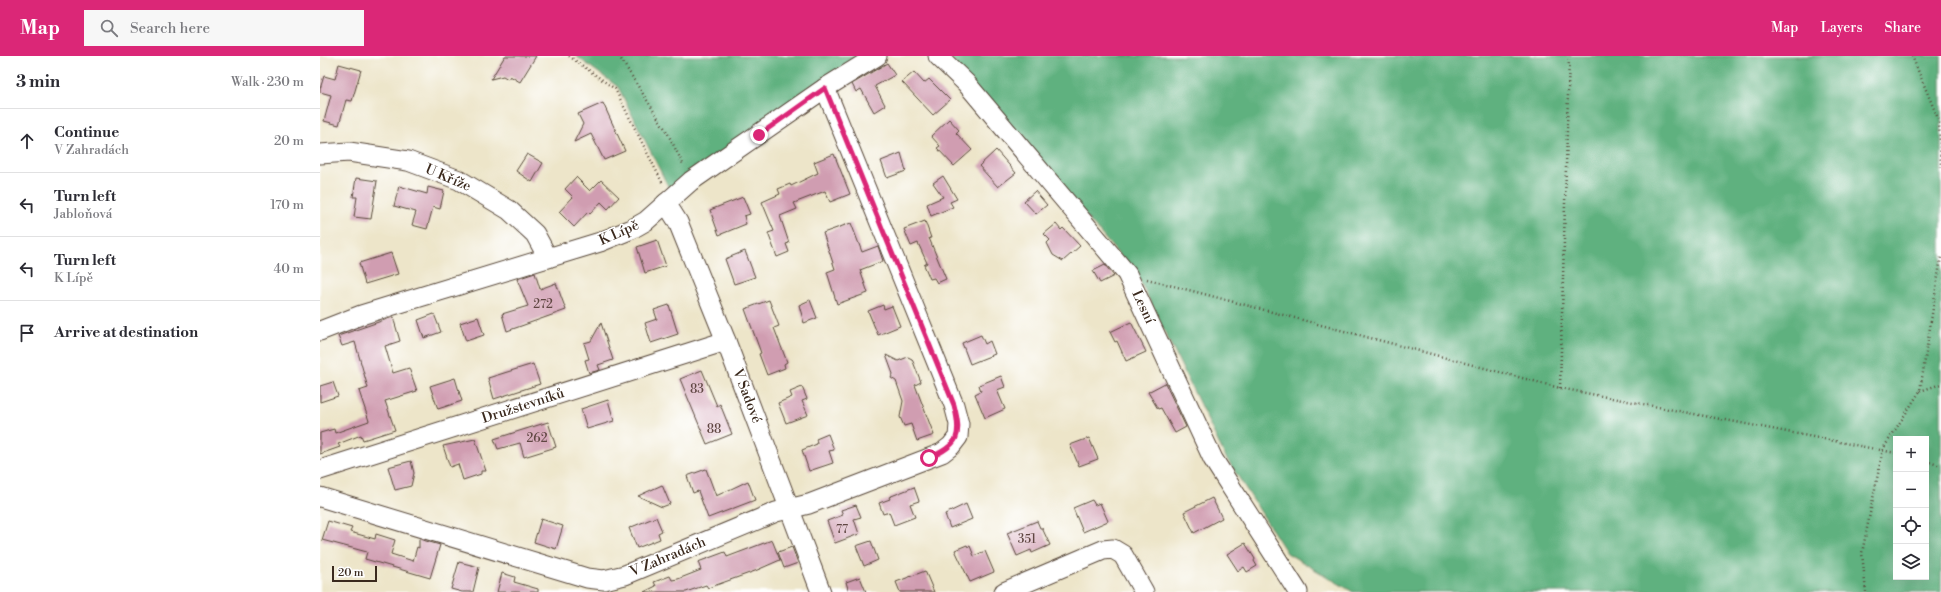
<!DOCTYPE html>
<meta charset="utf-8">
<style>
body{margin:0;font-family:"Libre Bodoni",serif;background:#f7f7f7;color:#2b2b33}
.controls{position:absolute;right:12px;bottom:12px;display:grid;overflow:hidden;border-radius:0px;box-shadow:0 4px 16px #0002}
.controls button{width:36px;height:36px;display:grid;place-items:center;padding:0;border:0;border-bottom:1px solid #e1e1e2;background:#fff;color:#2b2b33;font:20px sans-serif}
.scale{position:absolute;left:12px;bottom:10px;width:45px;box-sizing:border-box;padding-left:4px;border:2px solid #3b2a1e;border-top:0;font-size:11px;line-height:14px;white-space:nowrap;color:#3b2a1e;-webkit-text-stroke:3px #fff;paint-order:stroke}
.stop{position:absolute;width:12px;height:12px;margin:-9px;border:3px solid #db2777;border-radius:50%;background:#fff}
.stop.end{background:#db2777;border-color:#fff;box-shadow:0 1px 4px #0008}
.list{margin:0;padding:0;list-style:none}
h2{display:flex;justify-content:space-between;align-items:center;height:52px;margin:0;padding:0 16px;font-size:17px}
h2 small{font-size:13px;font-weight:400;color:#7c7c81}
.list li{display:grid;grid-template-columns:26px 1fr auto;gap:12px;align-items:center;box-sizing:border-box;height:64px;padding:0 16px;border-top:1px solid #e1e1e2}
.list b{display:block;font-size:15px;white-space:nowrap}
.list p{margin:0;font-size:13px;white-space:nowrap;color:#7c7c81}
.list em{font-size:13px;font-style:normal;color:#7c7c81}
.icon{flex:none;width:22px;height:22px;fill:none;stroke:currentColor;stroke-width:2;stroke-linecap:round;stroke-linejoin:round}
.map{position:relative;flex:none;width:1621px;height:536px;overflow:hidden}
header{display:flex;align-items:center;gap:24px;box-sizing:border-box;height:56px;padding:0 20px;background:#db2777;color:#fff}
header strong{font-size:19px}
nav{display:flex;gap:22px;margin-inline-start:auto;font-size:14px}
.search{width:280px;height:36px;background:#f7f7f7;display:flex;align-items:center;gap:10px;box-sizing:border-box;padding:0 14px;border-radius:0px;color:#7c7c81;font-size:15px}
main{display:flex}
aside{flex:1;background:#fff}
.map>svg:first-child{display:block}
.forest{fill:#5fb17f;stroke:#4d6e4e;fill-rule:evenodd}
.building{fill:#d09db1}
.lines{fill:none;stroke-linecap:round;stroke-linejoin:round}
.minor-casing{stroke:#564638;stroke-width:21}
.path{stroke:#564638;stroke-width:2.5;stroke-dasharray:1 3;stroke-linecap:butt}
.minor{stroke:#fff;stroke-width:19}
.route{stroke:#db2777;stroke-width:5}
.labels{text-anchor:middle;dominant-baseline:central;stroke-width:3;stroke-linejoin:round;paint-order:stroke}
.number-label{font-size:12px;fill:#604743}
.street-label{font-size:14px;fill:#3b2a1e;stroke:#fff}
</style>
<header>
<strong>Map</strong>
<div class="search"><svg class="icon" aria-label="search" viewBox="0 0 24 24"><circle cx="10" cy="10" r="6"/><path d="M15 15l6 6"/></svg>Search here</div>
<nav><a>Map</a><a>Layers</a><a>Share</a></nav>
</header>
<main>
<aside>
<h2>3 min<small>Walk · 230 m</small></h2>
<ul class="list">
<li><svg class="icon" aria-label="ahead" viewBox="0 0 24 24"><path d="M12 20V5M6 11l6-6 6 6"/></svg><div><b>Continue</b><p>V Zahradách</p></div><em>20 m</em></li>
<li><svg class="icon" aria-label="left" viewBox="0 0 24 24"><path d="M17 20v-9H6M10 6l-5 5 5 5"/></svg><div><b>Turn left</b><p>Jabloňová</p></div><em>170 m</em></li>
<li><svg class="icon" aria-label="left" viewBox="0 0 24 24"><path d="M17 20v-9H6M10 6l-5 5 5 5"/></svg><div><b>Turn left</b><p>K Lípě</p></div><em>40 m</em></li>
<li><svg class="icon" aria-label="arrive" viewBox="0 0 24 24"><path d="M6 21V4h12l-3 4 3 4H6"/></svg><div><b>Arrive at destination</b></div></li>
</ul>
</aside>
<div class="map">
<svg width="1621" height="536" viewBox="0 0 1621 536">
<rect width="100%" height="100%" fill="#fff"/>
<filter id="ink" filterUnits="userSpaceOnUse"><feTurbulence type="fractalNoise" baseFrequency=".025" numOctaves="2"/><feDisplacementMap in="SourceGraphic" scale="8" xChannelSelector="R" yChannelSelector="G"/><feConvolveMatrix kernelMatrix="1 2 1 2 8 2 1 2 1" color-interpolation-filters="sRGB"/></filter>
<filter id="wash" filterUnits="userSpaceOnUse"><feTurbulence type="fractalNoise" baseFrequency=".012" numOctaves="4" result="noise"/><feDisplacementMap in="SourceGraphic" scale="16" xChannelSelector="R" yChannelSelector="G"/><feGaussianBlur stdDeviation="0.9" result="paint"/><feColorMatrix in="noise" values="0 0 0 0 0 0 0 0 0 0 0 0 0 0 0 0 0 1.4 0 .05"/><feComposite in="paint" operator="in"/></filter>
<g filter="url(#wash)">
<rect width="100%" height="100%" fill="#ede5c9"/>
<!-- forest -->
<g class="forest">
<path d="M256,0H541L349,132L298,31Z"/>
<path d="M628,0H1621V536H1033L967,497L905,400L818,221ZM1576,383H1606V521H1576Z"/>
</g>
<g id="blocks">
<!-- building -->
<g class="building">
<path d="M185,0H216L200,26L190,20L188,23L183,20L171,23Z"/>
<path d="M567,7L575,19L555,30L565,49L554,56L541,33L536,36L532,28Z"/>
<path d="M19,8L41,14L32,45L26,44L19,69L4,65L11,39L0,36V33L4,20L15,23Z"/>
<path d="M594,16L604,27L609,23L630,44L613,59L582,26Z"/>
<path d="M283,47L305,95L284,104L271,78L254,86L263,68L258,58Z"/>
<path d="M629,63L639,74L636,77L652,94L634,110L617,92L620,90L611,80Z"/>
<path d="M676,94L696,117L678,131L659,110Z"/>
<path d="M581,97L586,115L567,122L561,105Z"/>
<path d="M207,98L223,107L212,126L196,115Z"/>
<path d="M514,98L530,138L510,146L505,135L474,147L477,153L460,160L469,187L466,188L469,196L457,201L448,177L454,175L442,146L460,138L458,133L470,128L471,130L498,117L494,106Z"/>
<path d="M623,120L637,143L630,146L633,151L611,160L607,148L623,141L613,127Z"/>
<path d="M256,121L270,135L281,124L299,141L288,153L281,146L270,158L268,156L254,171L239,156L253,141L245,133Z"/>
<path d="M36,122L57,125L51,163L34,161L37,141H33Z"/>
<path d="M79,130L107,138L108,131L124,135L120,153L113,151L107,173L92,169L96,156L74,150Z"/>
<path d="M715,135L727,149L716,158L704,145Z"/>
<path d="M423,141L430,158L424,160L426,168L399,179L390,154Z"/>
<path d="M605,165L611,182H609L626,223L617,227L614,222L610,223L604,209L607,207L598,187L591,190L584,173Z"/>
<path d="M531,167L542,196L558,190L563,205L540,214L548,237L517,248L507,216L515,213L503,177Z"/>
<path d="M736,168L741,174L743,172L760,190L743,205L733,199L727,187L730,184L724,178Z"/>
<path d="M337,184L346,210L325,217L317,191Z"/>
<path d="M425,195L435,221L414,228L405,203Z"/>
<path d="M71,197L78,218L45,228L39,207Z"/>
<path d="M785,209L794,220L780,227L773,215Z"/>
<path d="M215,217L220,233L236,227L246,254L187,275L182,258L208,250L197,223Z"/>
<path d="M449,244L459,270L454,272L467,306L464,308L465,312L447,319L439,298L441,297L425,253Z"/>
<path d="M490,244L497,262L484,267L479,249Z"/>
<path d="M349,249L358,278L331,287L325,267L337,263L334,254Z"/>
<path d="M563,249L564,253L572,250L580,270L558,279L548,255Z"/>
<path d="M114,258L121,276L104,282L98,264Z"/>
<path d="M73,261L80,285L65,290L73,317L89,312L97,335L65,345L75,374L43,384L41,379L18,388L20,391L0,398V377L14,373L15,377L49,365L39,335L48,332L35,286L22,290L18,280Z"/>
<path d="M158,261L164,279L146,285L140,267Z"/>
<path d="M811,266L826,296L806,305L797,285L795,286L790,276Z"/>
<path d="M281,267L293,304L278,309L280,314L269,317L265,304L269,303L264,287L271,285Z"/>
<path d="M661,279L665,288L670,285L675,298L650,308L642,287Z"/>
<path d="M566,299L578,305L588,301L592,303L601,326L595,329L614,379L597,385L591,368L584,370L580,361L583,345L576,325L571,322L573,318Z"/>
<path d="M213,308L220,328L174,343L168,322Z"/>
<path d="M382,314L397,350L400,348L412,378L387,388L360,323Z"/>
<path d="M681,320L685,331L677,334L685,353L665,362L655,338L661,335L659,329Z"/>
<path d="M135,322L142,345L118,353L110,330Z"/>
<path d="M13,326L18,340L0,346V330Z"/>
<path d="M845,327L866,371L855,377L841,352L838,353L828,336Z"/>
<path d="M482,331L487,343L482,345L488,359L466,367L458,347L472,341L470,336Z"/>
<path d="M288,344L294,365L267,373L261,353Z"/>
<path d="M228,366L236,391L204,401L200,387L178,393L174,383Z"/>
<path d="M508,378L514,394L509,395L513,407L489,415L482,394L497,388L496,383Z"/>
<path d="M769,382L778,403L759,410L750,389Z"/>
<path d="M155,383L166,415H161V418L143,424L138,408L130,411L123,390Z"/>
<path d="M91,405L94,417L91,430L75,434L68,411Z"/>
<path d="M386,413L396,440L428,425L435,444L388,462L378,435L373,437L367,420Z"/>
<path d="M342,429L350,448L342,451L318,440Z"/>
<path d="M594,431L599,445L590,448L595,461L574,469L569,456L563,458L559,447L570,443L569,441Z"/>
<path d="M892,442L902,462L874,477L864,456Z"/>
<path d="M772,444L775,449L780,447L788,465L763,476L753,452Z"/>
<path d="M646,448L652,463L630,472L625,458Z"/>
<path d="M536,449L541,461L534,463L539,478L515,487L507,465L523,459L521,454Z"/>
<path d="M336,461L342,475L338,477L340,483L317,492L309,472Z"/>
<path d="M221,463L243,470L236,493L214,486Z"/>
<path d="M8,465L32,472L30,476L55,483L56,478L75,484L71,498L93,505L97,491L99,492V483L120,489L110,522L45,503L47,496L2,484Z"/>
<path d="M717,465L720,472H722L730,489L712,497L711,494L697,500L687,477Z"/>
<path d="M452,484L460,504L435,515L388,532L386,529L366,536H324L336,530L334,526L350,520L352,524L358,523L381,514L378,506L405,496L407,501Z"/>
<path d="M551,485L558,504L544,510L536,490Z"/>
<path d="M925,487L935,503L934,505L937,510L927,516L924,511L918,515L907,498Z"/>
<path d="M647,489L648,491L650,490L654,500L665,495L674,516L650,526L635,494Z"/>
<path d="M472,491L478,507L464,512L458,496Z"/>
<path d="M139,506L159,511L153,536H142L131,533Z"/>
<path d="M605,515L614,536H580L576,526Z"/>
<path d="M182,517L195,521L194,526L218,533V536H177Z"/>
<path d="M540,521L546,536H529L526,526Z"/>
</g>
</g>
</g>
<g filter="url(#ink)">
<use href="#blocks" fill-opacity="0" stroke="#564638" stroke-width="1"/>
<g class="lines">
<defs>
<g id="minor">
<path d="M618,0L646,27L807,218L893,403L978,536"/>
<path d="M0,98L29,96L88,105L139,124L189,154L215,178L228,202"/>
<path d="M346,147L358,166L406,285L501,536"/>
<path d="M0,275L41,259L280,186L312,173L326,165L371,125L505,32L557,0"/>
<path d="M0,414L406,285"/>
<path d="M0,441L267,522L284,524L305,519L456,456L489,448L622,397L631,390L638,381L639,368L634,349L505,32"/>
<path d="M684,536L783,494L793,493L803,499L824,536"/>
</g>
</defs>
<!-- minor casing -->
<use href="#minor" class="minor-casing"/>
<!-- path -->
<g class="path">
<path d="M249,0L295,33L343,128"/>
<path d="M299,0L347,76L364,110"/>
<path d="M1592,0L1619,65L1621,111"/>
<path d="M827,223L1240,332L1576,397"/>
<path d="M1240,332L1249,0"/>
<path d="M1600,335L1621,328"/>
<path d="M1606,405L1621,410"/>
<path d="M1546,536L1542,497L1563,393L1600,335L1621,201"/>
</g>
<!-- minor -->
<use href="#minor" class="minor"/>
</g>
</g>
<g class="lines" filter="url(#ink)">
<!-- route -->
<path class="route" d="M439,79L505,32L634,349C642,380 639,389 609,402"/>
</g>
<g class="labels">
<!-- number labels -->
<g class="number-label">
<text x="223" y="248">272</text>
<text x="377" y="333">83</text>
<text x="394" y="373">88</text>
<text x="217" y="382">262</text>
<text x="522" y="473">77</text>
<text x="707" y="483">351</text>
</g>
<!-- street labels -->
<g class="street-label">
<text transform="translate(128 122) rotate(23)">U Kříže</text>
<text transform="translate(299 177) rotate(-24)">K Lípě</text>
<text transform="translate(823 251) rotate(65)">Lesní</text>
<text transform="translate(427 340) rotate(69)">V Sadové</text>
<text transform="translate(203 350) rotate(-18)">Družstevníků</text>
<text transform="translate(348 501) rotate(-23)">V Zahradách</text>
</g>
</g>
</svg>
<div class="controls">
<button>+</button>
<button>−</button>
<button><svg class="icon" aria-label="locate" viewBox="0 0 24 24"><circle cx="12" cy="12" r="6"/><path d="M12 2v4M12 18v4M2 12h4M18 12h4"/></svg></button>
<button><svg class="icon" aria-label="layers" viewBox="0 0 24 24"><path d="M12 4l9 5-9 5-9-5zM3 14l9 5 9-5"/></svg></button>
</div>
<div class="scale">20 m</div>
<div class="stop" style="left:609px;top:402px"></div>
<div class="stop end" style="left:439px;top:79px"></div>
</div>
</main>
